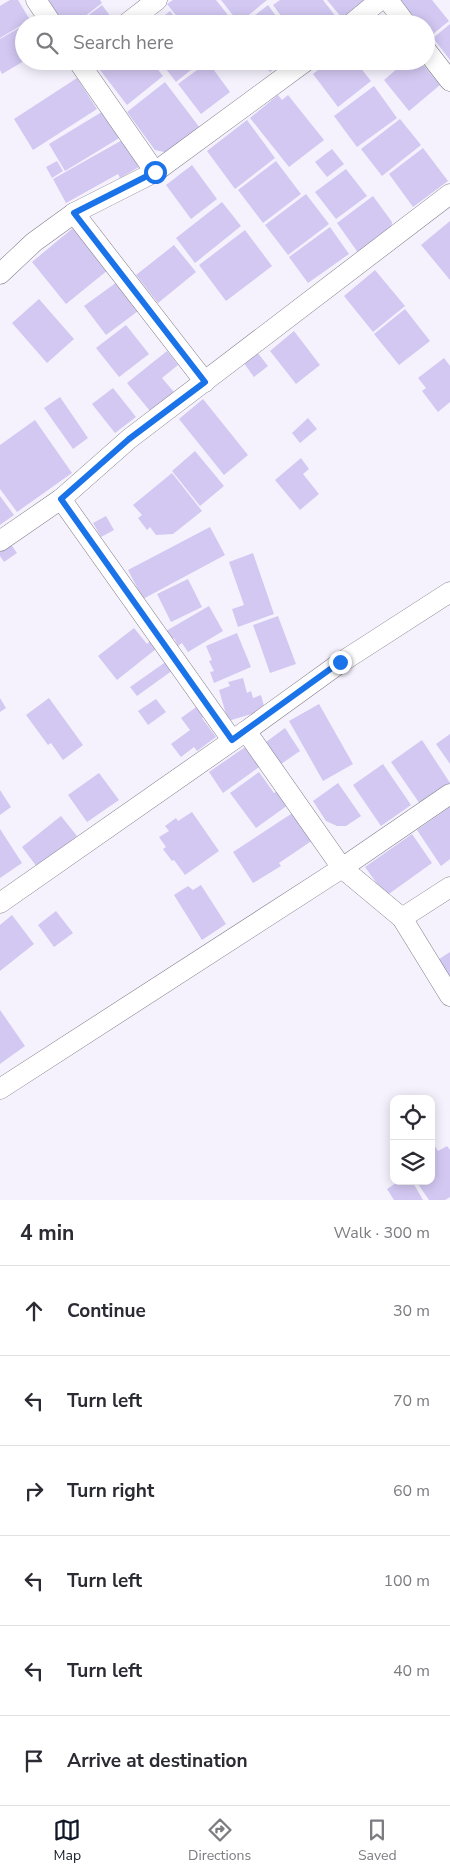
<!DOCTYPE html>
<meta charset="utf-8">
<style>
body{margin:0;font-family:"Nunito Sans",sans-serif;background:#f7f7f7;color:#2b2b33}
.controls{position:absolute;right:15px;bottom:15px;display:grid;overflow:hidden;border-radius:10px;box-shadow:0 2px 12px #0003}
.controls button{width:45px;height:45px;display:grid;place-items:center;padding:0;border:0;border-bottom:1px solid #e1e1e2;background:#fff;color:#2b2b33;font:25px sans-serif}
.stop{position:absolute;width:15px;height:15px;margin:-11px;border:4px solid #1a73e8;border-radius:50%;background:#fff}
.stop.end{background:#1a73e8;border-color:#fff;box-shadow:0 1px 5px #0008}
.list{margin:0;padding:0;list-style:none}
h2{display:flex;justify-content:space-between;align-items:center;height:65px;margin:0;padding:0 20px;font-size:21px}
h2 small{font-size:16px;font-weight:400;color:#7c7c81}
.list li{display:grid;grid-template-columns:32px 1fr auto;gap:15px;align-items:center;box-sizing:border-box;height:90px;padding:0 20px;border-top:1px solid #e1e1e2}
.list b{display:block;font-size:19px;white-space:nowrap}
.list em{font-size:16px;font-style:normal;color:#7c7c81}
.icon{flex:none;width:28px;height:28px;fill:none;stroke:currentColor;stroke-width:2;stroke-linecap:round;stroke-linejoin:round}
.map{position:relative;flex:none;width:450px;height:1200px;overflow:hidden}
.search{position:absolute;background:#fff;box-shadow:0 2px 12px #0003;left:15px;right:15px;top:15px;height:55px;display:flex;align-items:center;gap:12px;box-sizing:border-box;padding:0 18px;border-radius:28px;color:#7c7c81;font-size:19px}
.sheet{height:605px;background:#fff}
nav{display:flex;justify-content:space-around;align-items:center;box-sizing:border-box;height:70px;border-top:1px solid #e1e1e2;background:#fff;font-size:14px;color:#7c7c81}
nav a{display:grid;justify-items:center;gap:2px}
nav .on{color:#111827}
.map>svg:first-child{display:block}
.building{fill:#d3c8f2}
.lines{fill:none;stroke-linecap:round;stroke-linejoin:round}
.minor-casing{stroke:#817e89;stroke-width:21}
.minor{stroke:#fff;stroke-width:20}
.route{stroke:#1a73e8;stroke-width:6}
</style>
<div class="map">
<svg width="450" height="1200" viewBox="0 0 450 1200">
<rect width="100%" height="100%" fill="#f5f2fe"/>
<!-- building -->
<g class="building">
<path d="M10,0H18L30,20L0,38V6Z"/>
<path d="M50,0H100L102,3L75,24H63L47,2Z"/>
<path d="M173,0H216L235,24H183L167,4Z"/>
<path d="M221,0H267L239,23Z"/>
<path d="M280,0H323L336,17L332,21L334,24H287L273,5Z"/>
<path d="M327,0H364L342,18Z"/>
<path d="M398,0H432L449,21L428,38L426,36V24H416Z"/>
<path d="M102,5L114,21L110,24H77Z"/>
<path d="M268,5L282,24H244Z"/>
<path d="M170,11L180,24H154Z"/>
<path d="M450,24V60L433,38Z"/>
<path d="M24,25V61L2,74L0,70V39Z"/>
<path d="M99,61H151L163,76L127,105L100,70Z"/>
<path d="M160,61H202L176,82Z"/>
<path d="M261,61H284L270,72Z"/>
<path d="M329,61H355L371,81L338,107L313,74Z"/>
<path d="M406,61H420L440,85L409,111L384,80Z"/>
<path d="M208,62L230,92L201,114L178,84Z"/>
<path d="M77,78L97,109L33,150L14,119Z"/>
<path d="M165,82L200,128L171,151L164,152L155,150L127,112Z"/>
<path d="M374,86L397,118L357,147L334,116Z"/>
<path d="M278,95L282,100L288,95L324,140L289,167L250,118Z"/>
<path d="M105,110L121,137L65,171L49,144Z"/>
<path d="M400,119L421,145L382,176L361,149Z"/>
<path d="M247,120L275,158L235,189L207,151Z"/>
<path d="M124,139L139,167L120,178L118,174L66,203L53,179Z"/>
<path d="M423,148L448,181L413,207L389,174Z"/>
<path d="M332,149L344,164L327,177L315,162Z"/>
<path d="M57,161L63,171L52,178L46,167Z"/>
<path d="M276,161L301,194L263,223L238,190Z"/>
<path d="M192,165L217,199L191,219L166,185Z"/>
<path d="M346,169L367,196L336,219L315,192Z"/>
<path d="M306,194L329,224L288,255L265,225Z"/>
<path d="M373,196L392,222L391,230L359,254L337,223Z"/>
<path d="M222,202L241,226L195,263L176,238Z"/>
<path d="M450,221V280L421,245Z"/>
<path d="M330,227L349,254L308,283L289,257Z"/>
<path d="M73,228L108,270L66,304L32,262Z"/>
<path d="M245,230L272,266L226,301L199,265Z"/>
<path d="M174,245L196,272L158,303L136,275Z"/>
<path d="M375,270L405,306L373,332L344,296Z"/>
<path d="M117,282L138,311L106,335L84,306Z"/>
<path d="M39,299L74,339L47,363L12,323Z"/>
<path d="M405,309L430,341L399,365L374,334Z"/>
<path d="M126,325L149,354L119,377L96,348Z"/>
<path d="M294,331L320,365L296,384L270,351Z"/>
<path d="M167,351L178,365L162,378L174,392L150,411L127,383Z"/>
<path d="M257,352L268,366L254,377L243,362Z"/>
<path d="M444,358L450,366V402L438,412L422,391L426,388L418,378Z"/>
<path d="M113,388L136,417L115,433L92,404Z"/>
<path d="M60,397L88,438L73,449L44,408Z"/>
<path d="M203,399L248,455L224,475L179,419Z"/>
<path d="M308,418L317,429L300,443L292,433Z"/>
<path d="M35,420L72,473L17,512L0,489V445Z"/>
<path d="M195,451L224,486L200,506L172,471Z"/>
<path d="M301,458L309,469L303,474L319,494L300,510L275,480Z"/>
<path d="M172,473L202,511L173,534L156,535L150,527L147,530L138,518L142,515L133,505Z"/>
<path d="M0,496L14,515L0,525Z"/>
<path d="M106,516L114,530L101,537L93,523Z"/>
<path d="M210,527L225,555L143,599L128,570Z"/>
<path d="M10,543L17,553L4,562L0,556V550Z"/>
<path d="M253,553L274,614L238,627L232,609L244,605L229,562Z"/>
<path d="M188,579L202,607L171,622L157,594Z"/>
<path d="M209,606L223,631L188,652L182,643L178,646L174,638L171,640L166,631Z"/>
<path d="M278,616L296,664L270,673L253,625Z"/>
<path d="M134,628L147,644L150,641L156,649L117,680L98,656Z"/>
<path d="M237,633L251,667L214,683L210,672L214,671L209,661L212,660L206,646Z"/>
<path d="M167,661L173,670L137,696L130,687Z"/>
<path d="M243,678L247,693L251,691L253,698L261,695L265,710L228,721L219,690L230,686L228,682Z"/>
<path d="M0,698L6,708L0,712Z"/>
<path d="M49,698L83,745L63,760L51,743L48,745L26,715Z"/>
<path d="M156,699L166,712L148,725L138,711Z"/>
<path d="M319,704L353,764L323,781L289,721Z"/>
<path d="M199,705L206,715L202,718L216,737L197,751L194,747L181,757L171,744L190,730L181,718Z"/>
<path d="M285,728L300,751L281,764L266,742Z"/>
<path d="M450,734V764L436,744Z"/>
<path d="M422,740L450,783L420,804L391,762Z"/>
<path d="M248,745L262,765L223,793L209,772Z"/>
<path d="M383,764L411,805L381,826L353,785Z"/>
<path d="M259,772L274,793L278,791L288,805L256,828L230,793Z"/>
<path d="M99,773L119,800L87,822L68,795Z"/>
<path d="M338,783L361,816L346,826H337L326,821L313,801Z"/>
<path d="M0,790L11,807L0,815Z"/>
<path d="M450,807V859L441,866L417,830Z"/>
<path d="M192,812L219,851L185,875L174,860L172,861L163,849L166,847L159,837L169,831L165,826L176,818L178,821Z"/>
<path d="M294,812L313,840L279,863L281,866L253,883L233,852Z"/>
<path d="M61,816L77,836L37,867L22,847Z"/>
<path d="M0,829L22,863L0,878Z"/>
<path d="M412,834L432,863L386,896L365,867Z"/>
<path d="M201,885L226,924L202,940L174,895L188,886L193,890Z"/>
<path d="M56,911L73,933L54,947L38,925Z"/>
<path d="M12,915L34,944L0,971V925Z"/>
<path d="M450,952V979L436,961Z"/>
<path d="M0,1010L25,1046L0,1064Z"/>
<path d="M433,1143L438,1151L447,1146L450,1150V1197L445,1200H429L416,1181H431V1144Z"/>
<path d="M399,1181H412L423,1200H394L387,1189Z"/>
</g>
<g class="lines">
<defs>
<g id="minor">
<path d="M36,0L52,24"/>
<path d="M388,0L406,24"/>
<path d="M126,24L157,0"/>
<path d="M351,24L380,0"/>
<path d="M426,50L450,81"/>
<path d="M78,61L155,172"/>
<path d="M74,213L205,382"/>
<path d="M0,274L34,242L74,213L155,172L306,61"/>
<path d="M61,499L232,740"/>
<path d="M0,541L61,499L129,439L450,194"/>
<path d="M246,731L342,868L402,918L450,996"/>
<path d="M0,903L246,731L340,663L450,592"/>
<path d="M402,918L450,887"/>
<path d="M0,1089L342,868L450,794"/>
</g>
</defs>
<!-- minor casing -->
<use href="#minor" class="minor-casing"/>
<!-- minor -->
<use href="#minor" class="minor"/>
</g>
<g class="lines">
<!-- route -->
<path class="route" d="M155,172L74,213L205,382L129,439L61,499L232,740L340,662"/>
</g>
</svg>
<div class="controls">
<button><svg class="icon" aria-label="locate" viewBox="0 0 24 24"><circle cx="12" cy="12" r="6"/><path d="M12 2v4M12 18v4M2 12h4M18 12h4"/></svg></button>
<button><svg class="icon" aria-label="layers" viewBox="0 0 24 24"><path d="M12 4l9 5-9 5-9-5zM3 14l9 5 9-5"/></svg></button>
</div>
<div class="stop" style="left:155px;top:172px"></div>
<div class="stop end" style="left:340px;top:662px"></div>
<div class="search"><svg class="icon" aria-label="search" viewBox="0 0 24 24"><circle cx="10" cy="10" r="6"/><path d="M15 15l6 6"/></svg>Search here</div>
</div>
<section class="sheet">
<h2>4 min<small>Walk · 300 m</small></h2>
<ul class="list">
<li><svg class="icon" aria-label="ahead" viewBox="0 0 24 24"><path d="M12 20V5M6 11l6-6 6 6"/></svg><div><b>Continue</b></div><em>30 m</em></li>
<li><svg class="icon" aria-label="left" viewBox="0 0 24 24"><path d="M17 20v-9H6M10 6l-5 5 5 5"/></svg><div><b>Turn left</b></div><em>70 m</em></li>
<li><svg class="icon" aria-label="right" viewBox="0 0 24 24"><path d="M7 20v-9h11M14 6l5 5-5 5"/></svg><div><b>Turn right</b></div><em>60 m</em></li>
<li><svg class="icon" aria-label="left" viewBox="0 0 24 24"><path d="M17 20v-9H6M10 6l-5 5 5 5"/></svg><div><b>Turn left</b></div><em>100 m</em></li>
<li><svg class="icon" aria-label="left" viewBox="0 0 24 24"><path d="M17 20v-9H6M10 6l-5 5 5 5"/></svg><div><b>Turn left</b></div><em>40 m</em></li>
<li><svg class="icon" aria-label="arrive" viewBox="0 0 24 24"><path d="M6 21V4h12l-3 4 3 4H6"/></svg><div><b>Arrive at destination</b></div></li>
</ul>
</section>
<nav>
<a class="on"><svg class="icon" aria-label="map" viewBox="0 0 24 24"><path d="M3 6l6-2 6 2 6-2v14l-6 2-6-2-6 2zM9 4v14M15 6v14"/></svg>Map</a>
<a><svg class="icon" aria-label="directions" viewBox="0 0 24 24"><path d="M12 3l9 9-9 9-9-9zM9 14v-3h6M13 9l2 2-2 2"/></svg>Directions</a>
<a><svg class="icon" aria-label="saved" viewBox="0 0 24 24"><path d="M7 4h10v16l-5-4-5 4z"/></svg>Saved</a>
</nav>
